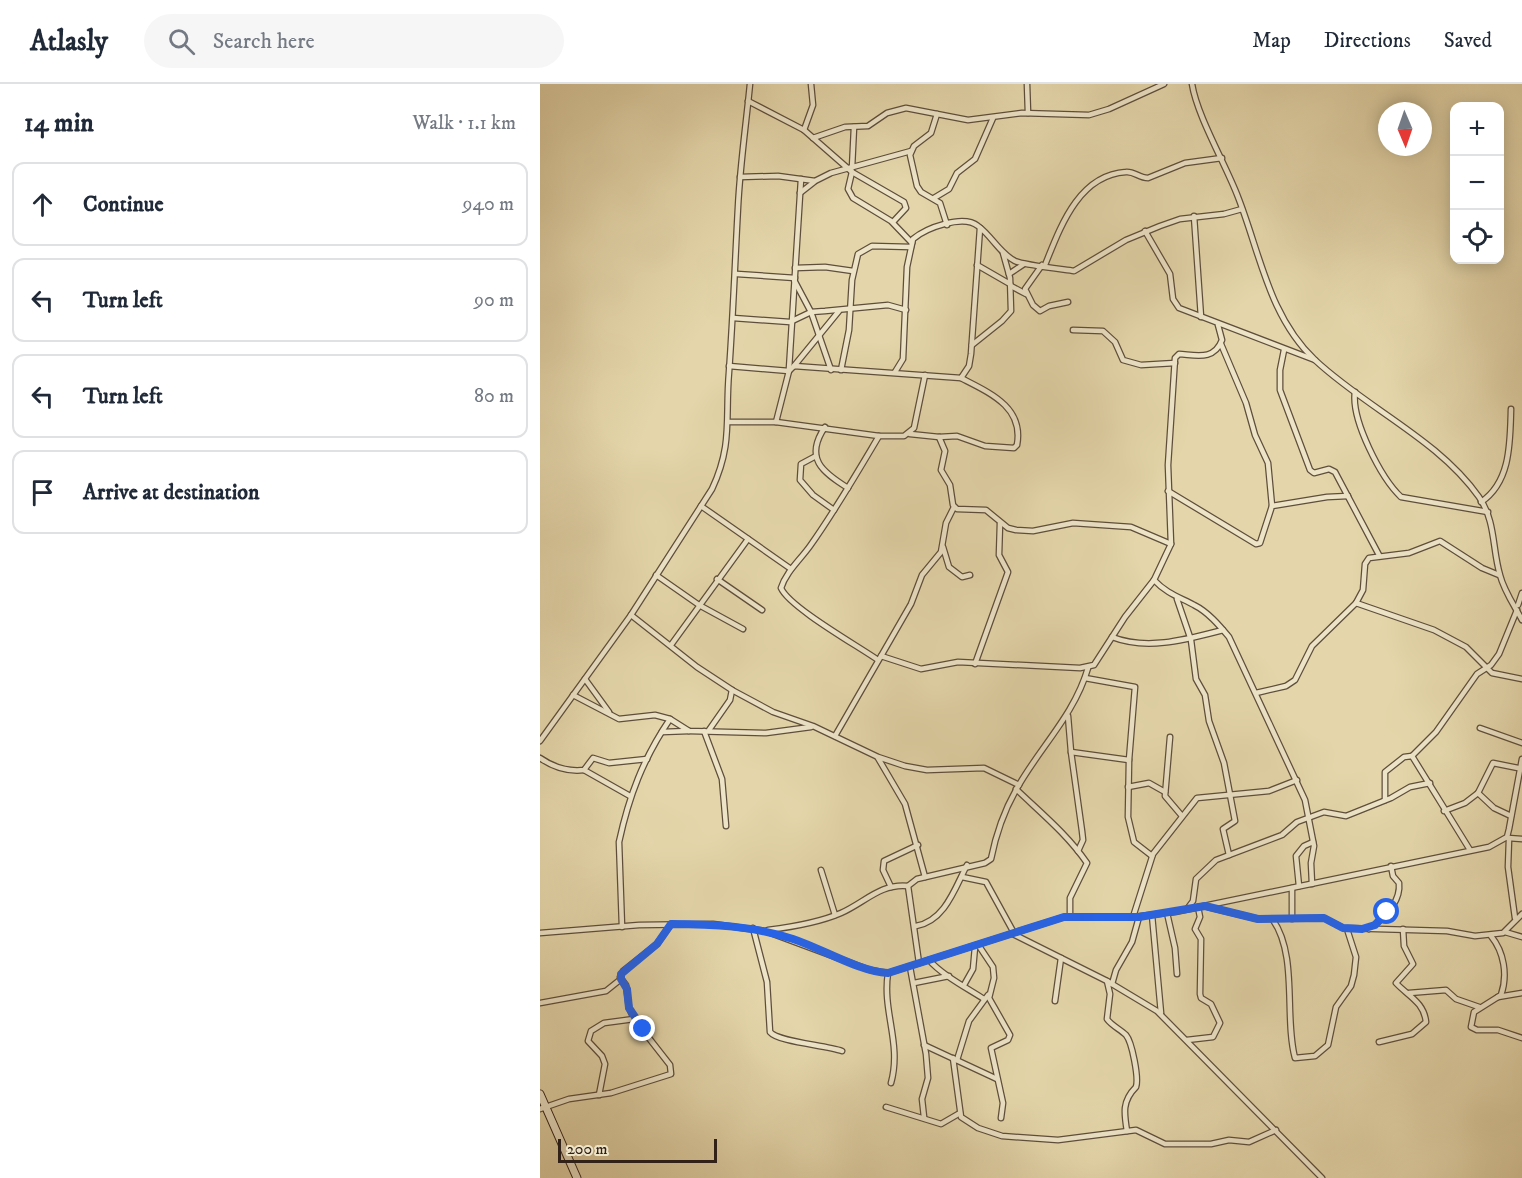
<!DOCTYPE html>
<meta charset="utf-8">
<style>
body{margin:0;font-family:"IM FELL DW Pica",serif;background:#f6f6f7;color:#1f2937}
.controls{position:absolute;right:18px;top:18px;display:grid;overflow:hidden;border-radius:12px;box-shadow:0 3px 15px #0003}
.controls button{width:54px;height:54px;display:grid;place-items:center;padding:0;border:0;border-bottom:2px solid #e0e1e3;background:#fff;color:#1f2937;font:30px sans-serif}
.compass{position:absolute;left:838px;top:18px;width:54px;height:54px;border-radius:50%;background:#fff;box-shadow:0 3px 15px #0003;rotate:178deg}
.scale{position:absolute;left:18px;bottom:15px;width:159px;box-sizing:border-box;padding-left:6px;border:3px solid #322117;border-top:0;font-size:16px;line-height:21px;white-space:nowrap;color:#322117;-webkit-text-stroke:4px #ede4c8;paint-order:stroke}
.stop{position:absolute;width:18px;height:18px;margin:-14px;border:4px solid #2563eb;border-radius:50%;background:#fff}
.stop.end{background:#2563eb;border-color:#fff;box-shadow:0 2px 6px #0008}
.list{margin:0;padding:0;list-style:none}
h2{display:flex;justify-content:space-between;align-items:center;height:78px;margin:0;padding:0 24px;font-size:26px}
h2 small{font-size:20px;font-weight:400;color:#747a83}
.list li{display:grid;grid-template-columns:39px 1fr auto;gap:18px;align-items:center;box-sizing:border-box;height:84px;margin:0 12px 12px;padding:0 12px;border:2px solid #e0e1e3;border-radius:12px}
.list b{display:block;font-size:22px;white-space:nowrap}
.list em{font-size:20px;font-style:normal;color:#747a83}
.icon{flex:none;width:33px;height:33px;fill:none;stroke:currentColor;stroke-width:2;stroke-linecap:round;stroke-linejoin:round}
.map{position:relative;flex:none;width:982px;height:1094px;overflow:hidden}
header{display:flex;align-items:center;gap:36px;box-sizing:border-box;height:84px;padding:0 30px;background:#fff;border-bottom:2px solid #e0e1e3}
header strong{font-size:28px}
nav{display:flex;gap:33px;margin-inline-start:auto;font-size:21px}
.search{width:420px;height:54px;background:#f6f6f7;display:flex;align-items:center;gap:15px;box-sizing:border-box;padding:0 21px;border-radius:33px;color:#747a83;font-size:22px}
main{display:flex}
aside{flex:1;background:#fff}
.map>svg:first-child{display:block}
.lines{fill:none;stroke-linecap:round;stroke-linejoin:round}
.street-casing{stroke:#5e4e3c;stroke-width:7}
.secondary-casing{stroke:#322117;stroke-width:9}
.street{stroke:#ede4c8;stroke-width:4.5}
.secondary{stroke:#ede4c8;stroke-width:7}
.route{stroke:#2563eb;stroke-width:8}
</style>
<header>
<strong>Atlasly</strong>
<div class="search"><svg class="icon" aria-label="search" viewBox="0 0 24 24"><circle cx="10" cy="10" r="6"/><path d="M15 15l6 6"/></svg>Search here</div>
<nav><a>Map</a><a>Directions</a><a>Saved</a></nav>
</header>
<main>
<aside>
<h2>14 min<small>Walk · 1.1 km</small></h2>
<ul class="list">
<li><svg class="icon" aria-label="ahead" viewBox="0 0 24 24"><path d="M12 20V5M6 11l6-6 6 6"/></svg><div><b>Continue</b></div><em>940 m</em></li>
<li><svg class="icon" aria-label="left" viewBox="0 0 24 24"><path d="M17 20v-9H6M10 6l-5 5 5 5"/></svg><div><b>Turn left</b></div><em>90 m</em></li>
<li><svg class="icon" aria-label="left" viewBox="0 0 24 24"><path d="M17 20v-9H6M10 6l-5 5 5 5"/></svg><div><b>Turn left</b></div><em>80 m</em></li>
<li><svg class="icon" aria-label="arrive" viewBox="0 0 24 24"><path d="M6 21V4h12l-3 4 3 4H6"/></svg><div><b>Arrive at destination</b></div></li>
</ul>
</aside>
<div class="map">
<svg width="982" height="1094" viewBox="0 0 982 1094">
<rect width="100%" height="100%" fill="#e4d6aa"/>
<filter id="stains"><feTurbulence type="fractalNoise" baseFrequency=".00333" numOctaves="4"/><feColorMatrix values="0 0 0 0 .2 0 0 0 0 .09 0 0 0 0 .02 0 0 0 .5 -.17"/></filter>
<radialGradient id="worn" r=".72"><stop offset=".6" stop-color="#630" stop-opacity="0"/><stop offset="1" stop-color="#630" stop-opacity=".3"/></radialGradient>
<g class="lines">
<defs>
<g id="street">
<path d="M487,0L488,29"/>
<path d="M652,0C657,32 686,81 698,113C720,169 729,233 775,276C826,324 898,355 939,413C956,438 952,464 960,491C964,507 974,521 982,536"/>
<path d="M208,17L264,46L312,88L364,118L366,124L353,138"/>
<path d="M397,30L391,49L374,62L370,71L377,102L381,108L400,119L407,141"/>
<path d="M264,46L273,21L271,0"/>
<path d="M273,54L305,43L328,42L347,29L366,24L428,36L482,29L549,31L569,25L624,0"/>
<path d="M312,84L314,43"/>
<path d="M312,88L308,105L313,114L351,137L372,159"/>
<path d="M200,93L238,92L275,97L291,89L371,67"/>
<path d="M260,109L274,98"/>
<path d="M394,114L409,105L417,89L435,75L453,34"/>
<path d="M654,132L661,233"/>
<path d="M605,147L630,190L633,215L639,224L775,276"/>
<path d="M437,181L470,200"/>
<path d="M502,181L485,205L493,221L500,227L509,222L528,218"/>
<path d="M505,181C520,144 538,91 586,88C594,87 599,94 608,94L645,79L682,74"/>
<path d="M255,184L285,183L313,187"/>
<path d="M197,190L255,194"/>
<path d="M469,190L484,180"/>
<path d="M254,196L271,228L291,286"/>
<path d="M471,202L486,210"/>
<path d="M193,234L250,238L271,228L285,227L348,221L366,226"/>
<path d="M533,246L563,247L575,258L583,276L601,281L635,279"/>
<path d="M681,260L706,319L715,351L728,379L732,422"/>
<path d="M432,261L462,237L471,227L470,194L463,169"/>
<path d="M744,266L740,286V306L770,386L774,389L789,385L795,388L839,471"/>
<path d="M189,282L249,287"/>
<path d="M254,282L299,227"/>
<path d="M249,285L261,95"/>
<path d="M301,286L309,246L312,196L318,170L332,162L371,163"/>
<path d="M355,288L363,275L367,183L373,155C386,144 423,130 438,142C452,152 459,169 475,177C484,181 520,185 534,187L586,156L620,142L640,135L684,130L702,125"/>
<path d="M815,308C811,336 841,394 861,413L948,428"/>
<path d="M188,338H236L339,352H364L374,344L385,291"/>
<path d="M236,338L249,287L254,282L421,294L429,282L431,270L440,144"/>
<path d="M285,343C264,374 282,388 308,404"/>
<path d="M370,350L399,353L417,352L445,362L474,364L477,361C484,323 450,309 421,294"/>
<path d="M399,353L405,367L401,386L410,401L413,421L417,425L446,426L468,444L476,446L493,447L533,439L591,443L631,460"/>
<path d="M276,372L261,380L260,396L273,411L294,426"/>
<path d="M628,407L716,460L720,459L732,422L787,413L808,412"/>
<path d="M941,418C971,398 970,358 971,325"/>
<path d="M161,422L251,485"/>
<path d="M403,463L409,483L422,493L430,491"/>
<path d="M116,491L159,521L203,545"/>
<path d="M177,495L222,526"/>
<path d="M614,496C626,509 639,513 654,521C668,528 679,541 689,553L765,716L774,762L771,779L772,800"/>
<path d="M637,515L651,556L656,595L665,611L669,637L684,679L695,737L683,745L689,771"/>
<path d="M816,519L894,546L926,563L952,589L982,595"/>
<path d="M978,521L982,509"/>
<path d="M91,531L157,583L192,606L233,628L273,642L338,673L365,682L387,686L444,684L479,701"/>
<path d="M572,553C608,567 648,555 683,546"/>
<path d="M131,561L208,455"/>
<path d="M341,572L381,585L418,578L540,584L554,581L585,533L614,496L631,460L628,381L635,274L639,270C656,271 674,277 682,256L678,241"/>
<path d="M338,576C318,562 249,523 241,504C246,488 260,476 270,462C295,427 317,389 339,352"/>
<path d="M435,580L468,488L459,471L460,439"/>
<path d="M545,594L595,603L589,676L588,733L594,758L612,772"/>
<path d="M45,595L69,628"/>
<path d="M716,609L746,602L755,596L772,562L816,519L823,506L825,480L829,474L869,469L900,457L942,484L959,491"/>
<path d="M33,611L79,635L115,631L130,635L149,647L226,649L271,643"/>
<path d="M528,632L531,668L542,747L543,756L538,767"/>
<path d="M940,644L982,659"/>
<path d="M169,646L190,616L192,606"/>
<path d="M164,647L182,695L186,742"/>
<path d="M122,648L149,647"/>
<path d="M295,652L371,520L382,491L401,468L406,439L414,423"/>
<path d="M630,653L625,712L642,732"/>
<path d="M0,657L91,531L172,405C193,360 185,335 189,288C193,233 195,178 198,123C200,82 206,41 210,0"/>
<path d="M531,668L589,676"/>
<path d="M872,672L896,648L937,590L951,581L959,570L977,526"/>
<path d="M0,674C13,683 27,688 44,686L53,674L69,679L107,675"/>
<path d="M338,674L365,720L385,793"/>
<path d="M44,686L90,712"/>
<path d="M588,703L609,699L625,708"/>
<path d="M476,705C501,729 527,750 547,779L530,814V833"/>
<path d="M938,709L954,724L971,732"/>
<path d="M845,716V688L864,673L872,672L930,766"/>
<path d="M904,727L925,719L938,709L953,679L978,684"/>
<path d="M968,754L982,755"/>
<path d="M969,755L968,783L975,834"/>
<path d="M281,786L295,831"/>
<path d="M422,793L446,798L474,849"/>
<path d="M759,802L756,772L764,762L773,758"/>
<path d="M351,803L343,786L344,777L378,761"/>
<path d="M752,804V835"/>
<path d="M668,823L718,835L784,834L803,844L907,847L935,852L963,849L982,830"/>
<path d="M647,825L653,817L656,795L676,776L742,751L757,738L784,728L806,732L851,714L870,703L890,699"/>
<path d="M627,829L635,864L637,890"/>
<path d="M612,831L621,929"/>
<path d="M593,833L613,770L657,714L729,707L757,696"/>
<path d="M733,836C758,872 744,933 755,974L775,972L788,961L796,923L811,902L814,891L816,873L807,845"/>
<path d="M376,842C405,837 415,804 427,781"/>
<path d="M82,843L79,758C89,712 103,675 130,635"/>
<path d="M213,844L227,898L230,948C238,958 285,961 302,967"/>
<path d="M829,845C843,835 861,818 859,799L853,792L851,782"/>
<path d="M228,846C252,843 278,839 301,829C324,819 341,799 368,802"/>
<path d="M965,848L982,853"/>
<path d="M0,849L99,841L173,840L225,847L330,886L348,889L524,833H593L635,828L949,763L967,753L969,745L982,675"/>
<path d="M473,850L567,897L617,927L782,1094"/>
<path d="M951,852C964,868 968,891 961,911L934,928L931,943L937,946H958L982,954"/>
<path d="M439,862L453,883L454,894L449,914L470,951L468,956L451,964L463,1019L461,1034"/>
<path d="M389,876C402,891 427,904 444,915"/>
<path d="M379,879L368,802L377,795L445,779L451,775C456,750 463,729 476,706C499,664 534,632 548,584"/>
<path d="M370,883L386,970L388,994L382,1015L384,1033"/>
<path d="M348,889C342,928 362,959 351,999"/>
<path d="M567,897L570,910L567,935C572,942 580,945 586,951C592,958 599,994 596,1003C582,1017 584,1029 587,1047"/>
<path d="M374,899L409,892"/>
<path d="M572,900L576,886L592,858L599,833"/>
<path d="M424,901L433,885L435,863"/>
<path d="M869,909L906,906L916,915L939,923"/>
<path d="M958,913L982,909"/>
<path d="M515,917L521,874"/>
<path d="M0,919L66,907L81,895"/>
<path d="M647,956L673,953L680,939L671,920L661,914L660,910L661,855L655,845L660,833L658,823"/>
<path d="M839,958L872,950L886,938C884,918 868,912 856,899L873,880L864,862L863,845"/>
<path d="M384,961L457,995"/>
<path d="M413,974L421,1033L438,1044L462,1052L518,1056L596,1046L625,1060H671L689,1056L709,1058L736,1046"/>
<path d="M417,976L429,937L448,911"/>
<path d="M59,1011L65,980L62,972L48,957L51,947L64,939L94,935"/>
<path d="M346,1023L401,1040L420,1029"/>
<path d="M0,1025L29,1015L71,1009L131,990L130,981L94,935L89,924L86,901L80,893L83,887L117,860L131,840"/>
</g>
<path id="secondary" d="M0,1010L37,1094"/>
</defs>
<!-- street casing -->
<use href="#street" class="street-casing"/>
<!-- secondary casing -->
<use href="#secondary" class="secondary-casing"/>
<!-- street -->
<use href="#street" class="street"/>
<!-- secondary -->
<use href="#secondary" class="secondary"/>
</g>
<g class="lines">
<!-- route -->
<path class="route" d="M103,945L89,924L87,905L81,895V890L117,860L131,840C173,840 213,842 253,855C283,865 318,887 348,889L524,833H599L665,822L718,835L784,834L803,844L822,845L835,841L847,828"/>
</g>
<rect width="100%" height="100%" filter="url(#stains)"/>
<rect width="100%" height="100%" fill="url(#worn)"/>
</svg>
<div class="controls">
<button>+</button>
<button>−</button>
<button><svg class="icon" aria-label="locate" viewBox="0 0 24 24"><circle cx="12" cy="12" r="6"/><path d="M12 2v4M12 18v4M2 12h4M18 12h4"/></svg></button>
</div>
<svg class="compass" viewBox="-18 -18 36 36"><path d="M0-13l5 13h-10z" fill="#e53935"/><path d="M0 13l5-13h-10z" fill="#747a83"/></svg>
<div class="scale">200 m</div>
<div class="stop" style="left:847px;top:828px"></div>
<div class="stop end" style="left:103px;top:945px"></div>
</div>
</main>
